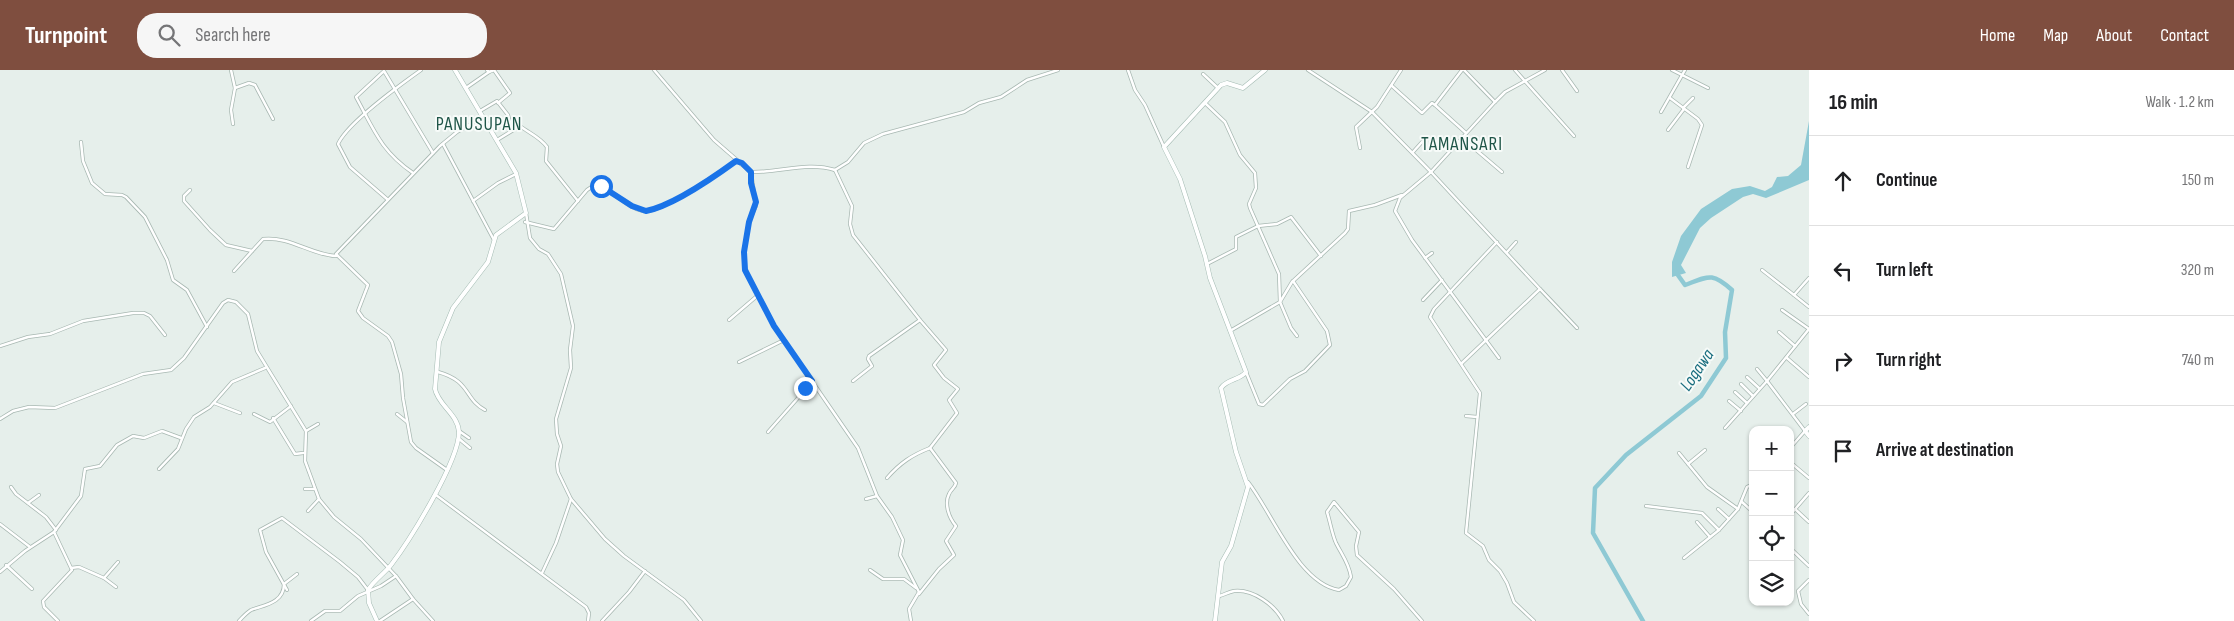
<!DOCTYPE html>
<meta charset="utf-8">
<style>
body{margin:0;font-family:"Sofia Sans Condensed",sans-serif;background:#f6f6f6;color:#202124}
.controls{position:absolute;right:15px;bottom:15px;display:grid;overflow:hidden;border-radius:10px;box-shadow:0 1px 4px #0004}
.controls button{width:45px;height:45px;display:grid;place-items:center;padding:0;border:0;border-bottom:1px solid #e0e0e0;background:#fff;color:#202124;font:25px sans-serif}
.stop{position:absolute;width:15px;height:15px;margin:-11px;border:4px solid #1a73e8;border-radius:50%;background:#fff}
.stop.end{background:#1a73e8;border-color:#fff;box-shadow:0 1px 5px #0008}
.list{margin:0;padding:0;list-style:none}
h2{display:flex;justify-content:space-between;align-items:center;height:65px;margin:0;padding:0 20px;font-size:21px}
h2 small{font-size:16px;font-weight:400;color:#757577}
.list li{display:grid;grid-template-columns:32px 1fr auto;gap:15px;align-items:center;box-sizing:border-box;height:90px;padding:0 20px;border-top:1px solid #e0e0e0}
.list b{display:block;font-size:19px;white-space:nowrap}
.list em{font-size:16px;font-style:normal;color:#757577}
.icon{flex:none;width:28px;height:28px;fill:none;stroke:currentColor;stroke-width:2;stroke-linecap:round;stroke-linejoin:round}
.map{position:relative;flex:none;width:1809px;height:551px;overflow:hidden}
header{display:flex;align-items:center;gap:30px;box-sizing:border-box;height:70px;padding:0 25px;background:#7f4e3f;color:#fff}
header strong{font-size:24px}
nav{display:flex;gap:28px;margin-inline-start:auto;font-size:18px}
.search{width:350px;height:45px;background:#f6f6f6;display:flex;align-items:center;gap:12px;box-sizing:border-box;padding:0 18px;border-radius:20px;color:#757577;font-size:19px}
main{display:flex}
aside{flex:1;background:#fff}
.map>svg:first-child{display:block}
.water{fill:#8ec9d4}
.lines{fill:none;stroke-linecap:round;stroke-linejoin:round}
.river{stroke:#8ec9d4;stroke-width:4.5}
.street-casing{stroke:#a8b8b2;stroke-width:4}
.secondary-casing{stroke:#a4bbb3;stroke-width:5}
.street{stroke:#fff;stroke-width:2.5}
.secondary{stroke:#fff;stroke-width:4}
.route{stroke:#1a73e8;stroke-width:6}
.labels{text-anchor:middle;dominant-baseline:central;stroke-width:4;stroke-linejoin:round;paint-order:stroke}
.water-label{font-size:18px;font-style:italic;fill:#1c6f80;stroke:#f7fbf9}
.quarter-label{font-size:19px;letter-spacing:1px;fill:#1f5548;stroke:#f7fbf9}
</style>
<header>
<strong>Turnpoint</strong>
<div class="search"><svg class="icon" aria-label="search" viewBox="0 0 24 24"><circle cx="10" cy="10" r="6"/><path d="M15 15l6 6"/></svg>Search here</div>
<nav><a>Home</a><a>Map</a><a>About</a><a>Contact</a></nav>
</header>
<main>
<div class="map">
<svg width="1809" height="551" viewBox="0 0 1809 551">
<rect width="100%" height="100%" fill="#e6efeb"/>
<!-- water -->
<path class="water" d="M1809,51V110L1766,128L1753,124L1743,127L1711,148L1700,158L1681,195L1686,203L1672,207V192L1681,166L1701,139L1732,119L1750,116L1765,121L1772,117L1777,107L1788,106L1801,95Z"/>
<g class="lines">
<!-- river -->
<path class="river" d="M1643,551L1593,463L1595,418L1626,385L1701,326L1726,288L1725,262L1732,220C1712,202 1709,206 1685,215L1675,201"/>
<defs>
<g id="street">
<path d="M231,0L235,18L231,40L233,54"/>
<path d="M654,0L714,70L737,90"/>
<path d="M1128,0L1135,20L1145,35L1164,77"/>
<path d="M1308,0L1372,42L1431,102L1540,219L1462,293"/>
<path d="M1462,0L1435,35L1466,63"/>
<path d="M1464,0L1495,32"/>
<path d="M1515,0L1574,66"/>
<path d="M1562,0L1577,21"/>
<path d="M1672,0L1708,18"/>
<path d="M489,2L494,0L510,23L498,33"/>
<path d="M1203,4L1218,18"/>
<path d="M1392,16L1422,43L1432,33L1435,35"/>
<path d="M235,18L249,13L255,15L273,49"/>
<path d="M466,18L489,2L487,0"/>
<path d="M1670,28L1698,49L1702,55L1688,97"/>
<path d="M1205,33L1225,52L1240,85L1255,103L1256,118L1249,134L1250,138L1279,204L1280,232L1291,258L1297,266"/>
<path d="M1683,38L1693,28"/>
<path d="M480,41L497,31L508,45L512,60"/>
<path d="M1661,42L1685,0"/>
<path d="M1668,60L1684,39"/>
<path d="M1462,68L1502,102"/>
<path d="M497,70L520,56C529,63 540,67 547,77L546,91L578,131"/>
<path d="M81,72L83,91L92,113L105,124L122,125L126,127L145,147L167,190L173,210L187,220L207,257"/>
<path d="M443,74L494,170"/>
<path d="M1360,78L1356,57L1377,37L1401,0"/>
<path d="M1413,82L1422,72"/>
<path d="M835,100L852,136L850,154L853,165L920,250L869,286L868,289L872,296L853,311"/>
<path d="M751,102L756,136L750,149L744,182L745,200L774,256L858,378L877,426L892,447L903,470L900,485L919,522L909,539L911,551"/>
<path d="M413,103C381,81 374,60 356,27L384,1L433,83"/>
<path d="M190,120L184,126V131L210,160L226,175L252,181"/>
<path d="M387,129L350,97L338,74C348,52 400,15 421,0"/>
<path d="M473,131L498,113L516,104"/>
<path d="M526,143L530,168L539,179L548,184L561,204L573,256L570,280L571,298L556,349L557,364L561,376L557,394L558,402L571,429L605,469L624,486L684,530L701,551"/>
<path d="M525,152L554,159L587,120L596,114C612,118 625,138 643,141C660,145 720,101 737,91L751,102C780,103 807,91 835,100L848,92L864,73L883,64L964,42L979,33L1001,27L1027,10L1058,0"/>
<path d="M1497,172L1434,239L1430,247L1480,323L1466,463L1483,476L1489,490L1500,501L1507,513L1514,532L1534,551"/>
<path d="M1507,182L1516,172"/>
<path d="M1425,188L1432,183"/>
<path d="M1207,194L1236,179V167L1258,156L1277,154L1291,147L1321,186"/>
<path d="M1762,200L1794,225"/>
<path d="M234,201L263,169C290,166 311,185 336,186"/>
<path d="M1809,208L1794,225L1809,237"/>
<path d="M1540,219L1577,258"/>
<path d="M1423,230L1442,210"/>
<path d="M1782,240L1809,259"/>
<path d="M729,250L757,226"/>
<path d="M920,250L946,280L934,295L944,308L958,319L949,330L957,343L930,378"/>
<path d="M1230,261L1280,232L1292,212L1345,163L1348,159L1349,141L1375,135L1402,125"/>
<path d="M1779,262L1795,276"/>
<path d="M0,276L28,267L50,264L83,251L133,243H144L150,246L165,265"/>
<path d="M1499,288L1412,170L1395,141L1400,128L1431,102L1495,32L1505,22L1545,0"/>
<path d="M1787,288L1809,307"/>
<path d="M739,292L784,270"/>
<path d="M1757,299L1767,311L1809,259"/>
<path d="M438,302C471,311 464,329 485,340"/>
<path d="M1246,302L1259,334L1263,335L1290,309L1305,301L1330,275L1327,261L1293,211"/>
<path d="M1747,307L1759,318"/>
<path d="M1741,314L1753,326"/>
<path d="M1735,322L1747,333"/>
<path d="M1729,331L1741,341"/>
<path d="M214,333L240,343"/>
<path d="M254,344L270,352L291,336"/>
<path d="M397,344L407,352"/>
<path d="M1793,344L1806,334"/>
<path d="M1466,346L1477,347"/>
<path d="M273,348L295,384L303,383"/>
<path d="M0,349L13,341L29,337L55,338L143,304L171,300L184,288L223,233L228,230L236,232L248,244L257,281L306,361L305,391L319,429L334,447L361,469L396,506L413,529L380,551"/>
<path d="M1725,358L1767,311L1805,361L1790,378"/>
<path d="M306,361L318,354"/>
<path d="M459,361L469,368"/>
<path d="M768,362L813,311"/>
<path d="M458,368L470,378"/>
<path d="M1679,383L1707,417L1738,439"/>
<path d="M1790,392L1809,408"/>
<path d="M1688,394L1705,380"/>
<path d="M159,399L178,379L186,359L194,347L210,337L232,312L265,298"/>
<path d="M447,400L416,378L411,372L403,328L401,304L392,272L388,266L363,248L358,241L368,215L336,184L440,76L457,62L483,47"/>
<path d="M887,408C900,393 912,385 930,378L956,413C955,418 951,419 949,424C944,434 949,448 956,456L946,471L954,485L939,499L919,524"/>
<path d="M1248,412C1273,444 1298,513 1339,520L1346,516L1351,507C1349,493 1342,485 1336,473C1332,464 1330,451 1327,442L1334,432L1359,462L1356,476L1357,485L1394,519L1422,551"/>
<path d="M11,417L16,424L46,447L56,460"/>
<path d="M305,419H314"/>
<path d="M436,425L586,537L589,543L588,551"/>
<path d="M866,429L877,426"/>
<path d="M1742,432L1753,442"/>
<path d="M28,433L39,425"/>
<path d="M1646,436L1702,443L1719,460L1738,439L1747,417L1753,414"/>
<path d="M1718,439L1729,449"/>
<path d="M1795,439L1809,452"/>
<path d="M308,441L319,429"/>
<path d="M1790,445L1809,423"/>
<path d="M1697,452L1710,467"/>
<path d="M0,454L30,477"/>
<path d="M54,462L81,426L85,399L100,396L117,375L133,366L144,368L162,361L181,368"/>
<path d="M1790,478L1809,496"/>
<path d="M1684,488L1719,460"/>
<path d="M6,495L32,519"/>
<path d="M71,498L79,497L104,508L118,492"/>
<path d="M870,500L883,509H904L916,518"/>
<path d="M0,502L25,481L54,462L72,500L43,531L44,537L58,551"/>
<path d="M542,503L556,473L571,429"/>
<path d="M104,508L116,517"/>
<path d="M1809,510L1798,521L1801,534L1809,544"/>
<path d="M287,520L266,482L260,460L282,448L340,492L358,507L368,520"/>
<path d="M1219,526C1224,525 1228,522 1234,521C1253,519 1275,535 1283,551"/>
<path d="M413,529L433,551"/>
<path d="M239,551C243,547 246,543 251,540C264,535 284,533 284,514L297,504"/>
<path d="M311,551L325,541H340L358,526L381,516L396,506"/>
<path d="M602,551L629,522L645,501"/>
</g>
<g id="secondary">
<path d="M1809,357L1805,361L1809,366"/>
<path d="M377,551L369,533L368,520C374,510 384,504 391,495C410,470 459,391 459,362C458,344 438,335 435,319L439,272L453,238L488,192L496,165L526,143L516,103L455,0"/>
<path d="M1215,551L1222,492L1231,476L1248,417L1236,382L1221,318C1227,309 1240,310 1246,302L1210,208L1205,186L1180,109L1164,77L1221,15L1227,13L1243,18L1265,0"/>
</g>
</defs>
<!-- street casing -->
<use href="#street" class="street-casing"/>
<!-- secondary casing -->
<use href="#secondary" class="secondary-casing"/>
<!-- street -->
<use href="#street" class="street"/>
<!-- secondary -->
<use href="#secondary" class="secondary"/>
</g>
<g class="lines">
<!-- route -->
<path class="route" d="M601,116L632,136L646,141C672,136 714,107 736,91L742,93L751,102V113L756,132L749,152L744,182L745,200L774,256L812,311L805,318"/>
</g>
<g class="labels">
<!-- water labels -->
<g class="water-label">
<text transform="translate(1697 300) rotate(-56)">Logawa</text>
</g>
<!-- quarter labels -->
<g class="quarter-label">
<text x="479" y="54">PANUSUPAN</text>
<text x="1462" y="74">TAMANSARI</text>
</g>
</g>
</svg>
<div class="controls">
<button>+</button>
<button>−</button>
<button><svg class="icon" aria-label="locate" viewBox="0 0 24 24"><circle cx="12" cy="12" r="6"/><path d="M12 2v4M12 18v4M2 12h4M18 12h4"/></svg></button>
<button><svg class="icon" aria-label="layers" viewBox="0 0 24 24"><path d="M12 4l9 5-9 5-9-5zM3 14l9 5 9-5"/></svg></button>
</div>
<div class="stop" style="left:601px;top:116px"></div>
<div class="stop end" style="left:805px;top:318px"></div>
</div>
<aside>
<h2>16 min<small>Walk · 1.2 km</small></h2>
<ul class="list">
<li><svg class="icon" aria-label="ahead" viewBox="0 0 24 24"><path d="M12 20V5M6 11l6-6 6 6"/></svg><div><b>Continue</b></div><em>150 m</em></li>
<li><svg class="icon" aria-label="left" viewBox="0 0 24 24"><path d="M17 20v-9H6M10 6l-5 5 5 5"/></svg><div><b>Turn left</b></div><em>320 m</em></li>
<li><svg class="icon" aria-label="right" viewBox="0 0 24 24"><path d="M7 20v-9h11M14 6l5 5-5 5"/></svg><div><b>Turn right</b></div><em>740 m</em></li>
<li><svg class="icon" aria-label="arrive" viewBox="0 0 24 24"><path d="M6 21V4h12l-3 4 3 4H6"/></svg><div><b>Arrive at destination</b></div></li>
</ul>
</aside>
</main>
